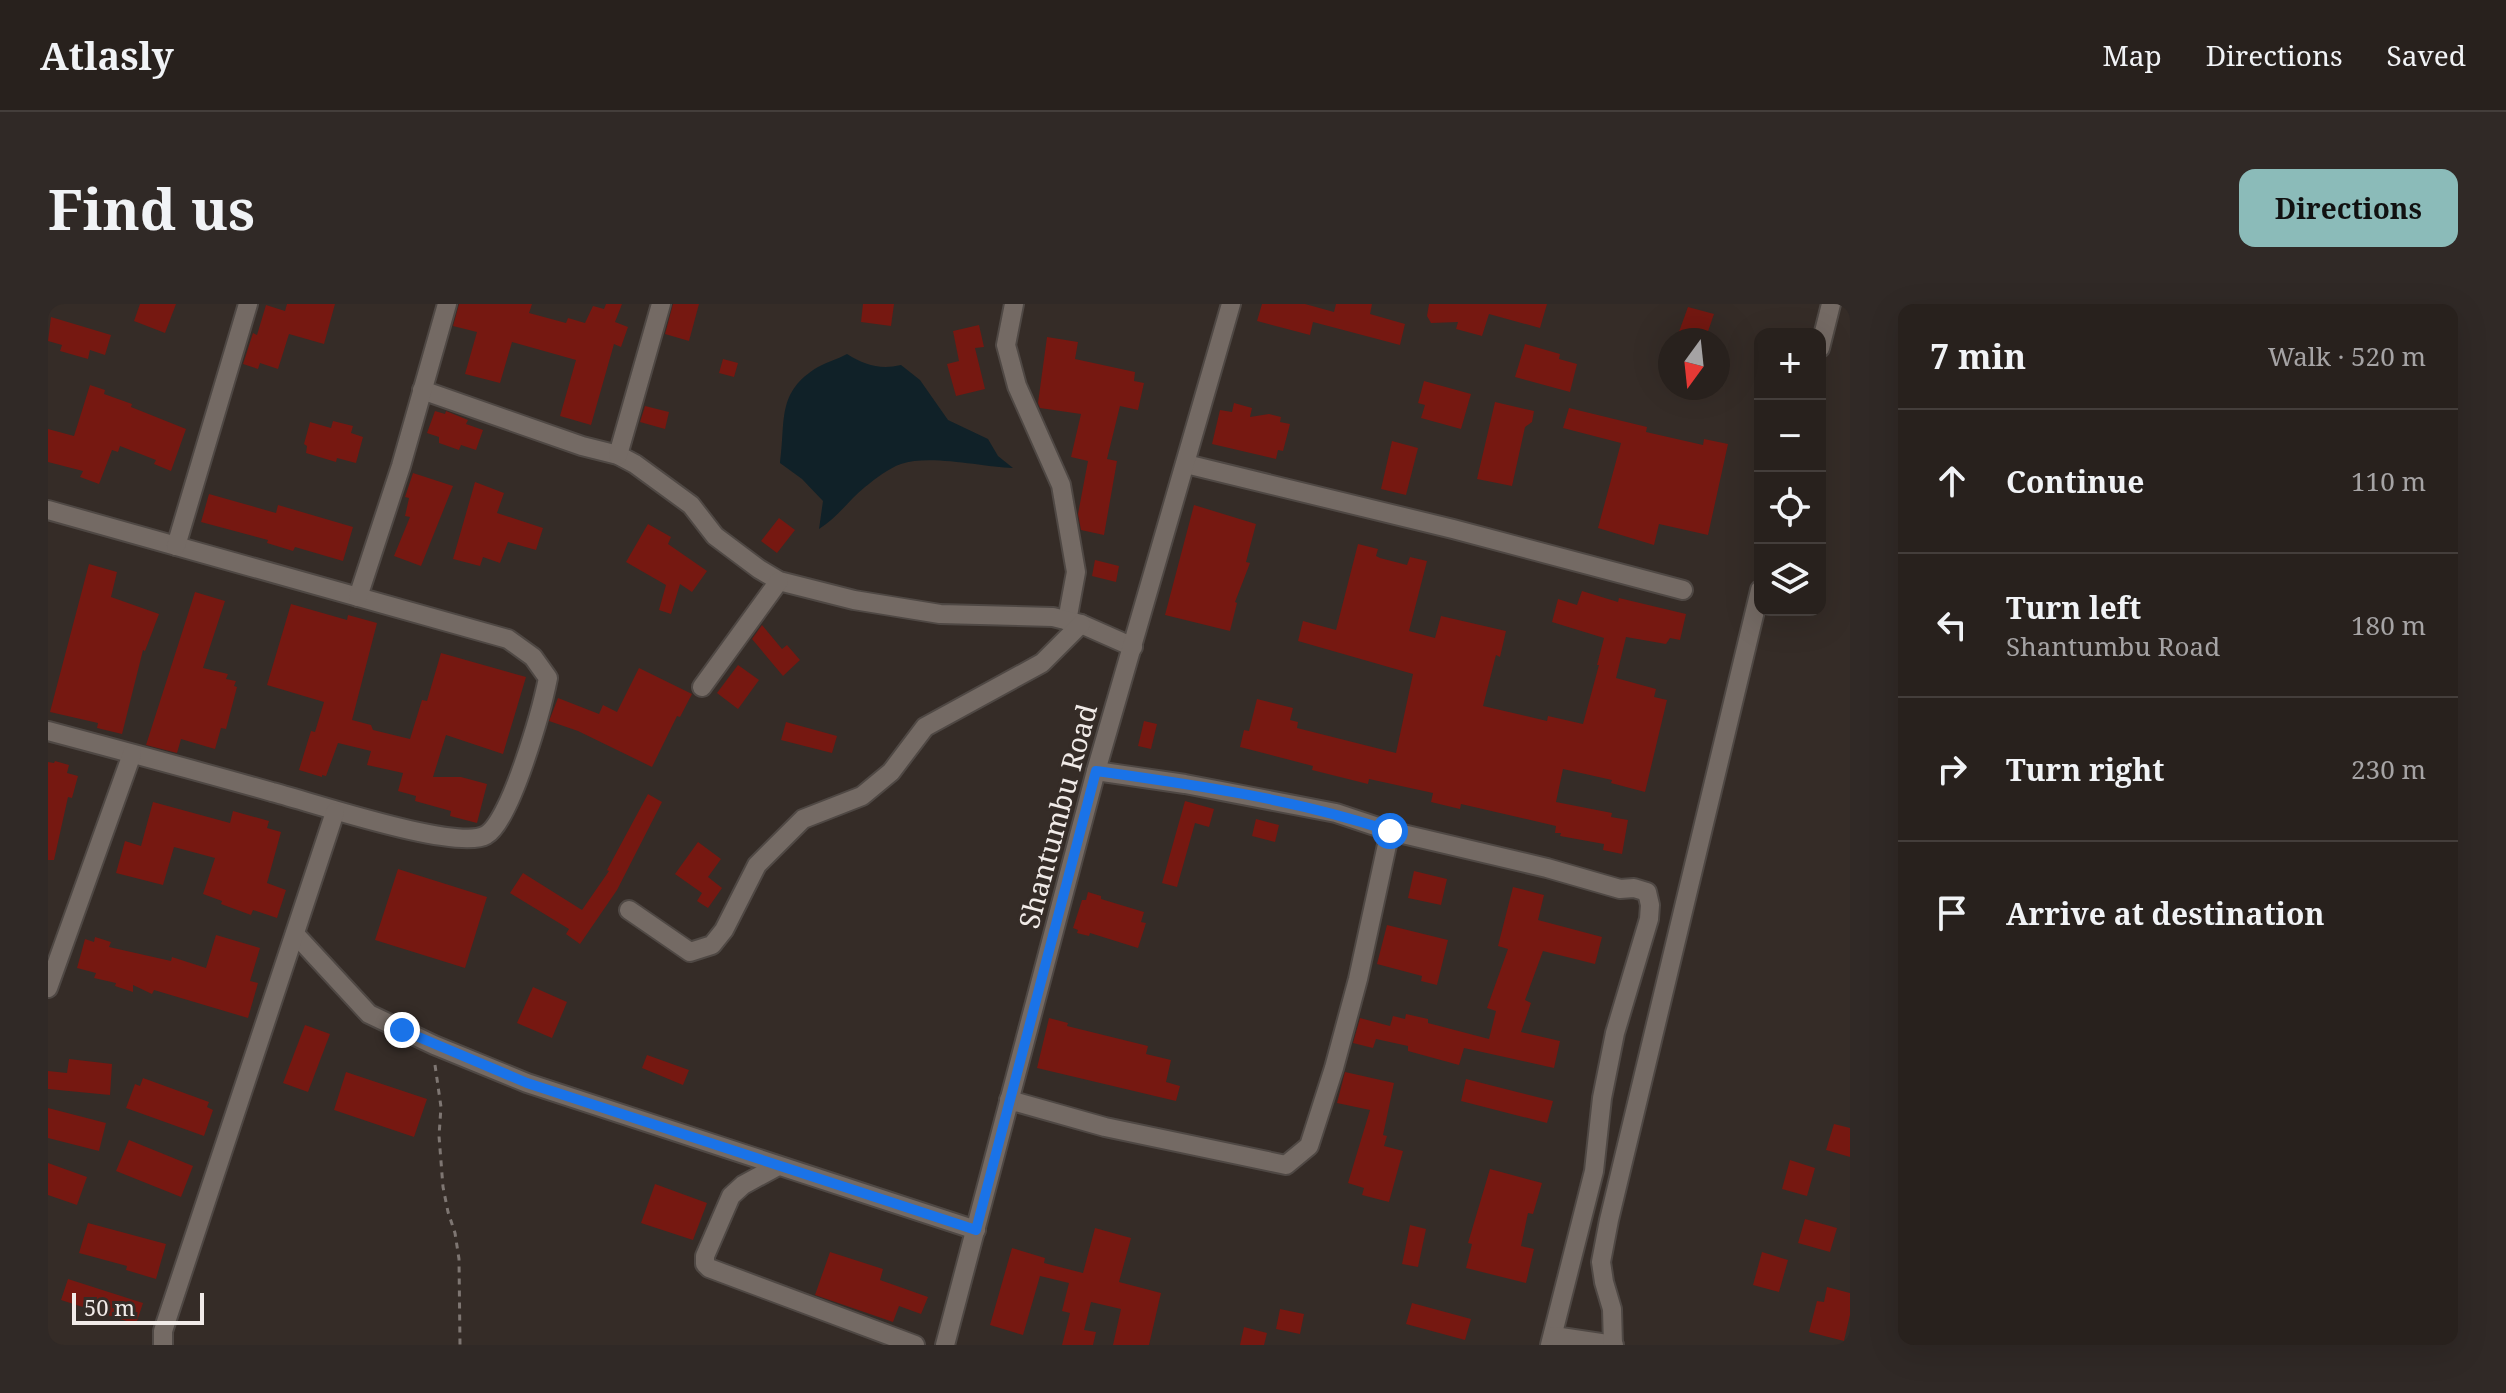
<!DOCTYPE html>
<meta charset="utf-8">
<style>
body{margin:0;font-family:"Noto Serif",serif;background:#302926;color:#f1f3f6}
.controls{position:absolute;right:24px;top:24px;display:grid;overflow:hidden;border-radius:16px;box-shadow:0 8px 32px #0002}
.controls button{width:72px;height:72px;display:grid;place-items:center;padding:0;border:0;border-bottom:2px solid #443e3b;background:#28211d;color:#f1f3f6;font:40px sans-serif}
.compass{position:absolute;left:1610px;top:24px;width:72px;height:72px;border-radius:50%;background:#28211d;box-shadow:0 8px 32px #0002;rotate:195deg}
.scale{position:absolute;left:24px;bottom:20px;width:132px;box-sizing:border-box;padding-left:8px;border:4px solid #f1ebe8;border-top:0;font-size:22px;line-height:28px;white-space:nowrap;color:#f1ebe8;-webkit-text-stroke:6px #352c27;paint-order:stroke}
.stop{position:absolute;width:24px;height:24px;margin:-18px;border:6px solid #1a73e8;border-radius:50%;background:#fff}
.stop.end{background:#1a73e8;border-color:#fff;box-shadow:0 2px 8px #0008}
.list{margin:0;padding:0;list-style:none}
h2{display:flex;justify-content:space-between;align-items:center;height:104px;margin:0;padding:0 32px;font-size:34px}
h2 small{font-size:26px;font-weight:400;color:#a5a3a4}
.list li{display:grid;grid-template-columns:52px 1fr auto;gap:24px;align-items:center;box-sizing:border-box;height:144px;padding:0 32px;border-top:2px solid #443e3b}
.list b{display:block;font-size:30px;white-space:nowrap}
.list p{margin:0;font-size:26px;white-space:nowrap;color:#a5a3a4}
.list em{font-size:26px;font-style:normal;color:#a5a3a4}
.icon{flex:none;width:44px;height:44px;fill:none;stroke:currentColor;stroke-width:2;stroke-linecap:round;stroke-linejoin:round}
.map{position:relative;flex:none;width:1802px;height:1041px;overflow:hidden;border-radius:16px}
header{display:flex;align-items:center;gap:48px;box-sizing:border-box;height:112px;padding:0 40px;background:#28211d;border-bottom:2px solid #443e3b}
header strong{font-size:38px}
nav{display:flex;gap:44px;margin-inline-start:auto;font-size:28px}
.intro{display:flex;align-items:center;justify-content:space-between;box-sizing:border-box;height:192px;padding:0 48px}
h1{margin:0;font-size:56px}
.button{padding:20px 36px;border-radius:16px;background:#8bbbb9;color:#111;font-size:28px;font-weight:700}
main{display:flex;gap:48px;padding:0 48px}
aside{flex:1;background:#28211d;border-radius:16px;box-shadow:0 8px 32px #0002}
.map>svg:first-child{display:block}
.water{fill:#102128}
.building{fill:#761811}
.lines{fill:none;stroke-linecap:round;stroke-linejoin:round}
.minor-casing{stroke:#4f4844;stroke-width:22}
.path{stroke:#7e7672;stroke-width:3;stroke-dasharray:6 6;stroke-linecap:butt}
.minor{stroke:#746a64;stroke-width:18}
.route{stroke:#1a73e8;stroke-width:10}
.labels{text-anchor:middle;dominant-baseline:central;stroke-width:6;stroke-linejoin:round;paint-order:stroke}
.street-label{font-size:28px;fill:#f1ebe8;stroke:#352c27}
</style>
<header>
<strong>Atlasly</strong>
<nav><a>Map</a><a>Directions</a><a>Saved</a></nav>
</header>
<div class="intro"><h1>Find us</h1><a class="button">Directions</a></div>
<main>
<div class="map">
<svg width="1802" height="1041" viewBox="0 0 1802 1041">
<rect width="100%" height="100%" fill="#352c27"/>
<!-- water -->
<path class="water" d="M799,50C817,61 832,66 853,61L872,76L900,116L940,135L950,152L965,164C934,163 882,150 853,160C841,164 827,175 817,183C800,197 789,214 771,225L775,197L754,175L732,159C738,117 728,88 770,63C779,58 790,55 799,50Z"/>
<!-- building -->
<g class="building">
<path d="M92,0H128L117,29L86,17Z"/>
<path d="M239,0H287L276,40L241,30L230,65L212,59L210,65L195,60L205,29L209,31L218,1L237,7Z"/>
<path d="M411,0H484L481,9L518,19L520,14L537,19L545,2L556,5L558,0H574L567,18L580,23L573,43L566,40L543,121L512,112L528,56L464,38L452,79L417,70L429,28L405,22Z"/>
<path d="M625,0H651L641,37L617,30Z"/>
<path d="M815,0H846L843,22L813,18Z"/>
<path d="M1214,0H1257L1286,8L1288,0H1324L1322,10L1357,20L1352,41L1265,18L1262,31L1209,17Z"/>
<path d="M1381,0H1499L1492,24L1441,10L1434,32L1408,25L1410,18L1383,19L1379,12Z"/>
<path d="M1640,3L1666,10L1657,36H1628Z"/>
<path d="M3,13L63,31L57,51L42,46L40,55L12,47L14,41L0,37Z"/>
<path d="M931,21L936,43L927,44L937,85L908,92L899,60L911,57L905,27Z"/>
<path d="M999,33L1030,38L1027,55L1087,68L1086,77L1096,79L1090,106L1072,102L1059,155L1069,157L1056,231L1033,226L1030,210L1040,157L1023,153L1033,110L992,104L990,99Z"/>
<path d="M1477,40L1512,50L1511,55L1529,60L1522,88L1467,73Z"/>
<path d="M675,55L690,59L686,73L671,69Z"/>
<path d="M1376,77L1423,90L1413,125L1373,114L1377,101L1370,99Z"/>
<path d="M42,81L57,86L56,90L84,100L83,103L138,125L123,167L106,160L108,156L72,142L70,148L64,146L51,180L32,173L35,167L0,158V125L26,132Z"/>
<path d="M1447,98L1486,107L1484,118L1477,123L1464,182L1429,175Z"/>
<path d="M1186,99L1204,104L1202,113L1221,110L1233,113L1232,118L1242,120L1235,147L1230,146L1228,155L1164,140L1172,106L1184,108Z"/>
<path d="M597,102L621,108L617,125L592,118Z"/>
<path d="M1521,104L1599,123L1598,128L1655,141L1656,135L1680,140L1660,231L1611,220L1606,241L1550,224L1573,139L1515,124Z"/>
<path d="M387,107L397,110L398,107L420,116L418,120L435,126L428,146L413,141L411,146L391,139V133L379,129Z"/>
<path d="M285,117L305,122L303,129L315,133L308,159L289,154L288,158L258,149L259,142L256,140L262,118L283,124Z"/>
<path d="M1344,137L1370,144L1358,191L1333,185Z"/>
<path d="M365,169L405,182L373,262L346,252L362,213L357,212L361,194L357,193Z"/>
<path d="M427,178L456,189L449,209L495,224L488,246L460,238L452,259L435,253L432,262L405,255Z"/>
<path d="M161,190L228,209L230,201L305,223L295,257L247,243L245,247L219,239L220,236L153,218Z"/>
<path d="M1146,201L1208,220L1198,258L1202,259L1187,298L1189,299L1182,327L1117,311Z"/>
<path d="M731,214L747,226L729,249L713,237Z"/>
<path d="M600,220L623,233L620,240L659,267L644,288L632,280L623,310L611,306L618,281L578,258Z"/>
<path d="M1310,240L1330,245L1328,252L1332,254L1359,261L1362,253L1379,257L1361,327L1387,334L1393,312L1458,327L1452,353L1448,351L1435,402L1499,417L1500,412L1535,420L1551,361H1549L1556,334L1504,318L1510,295L1529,301L1534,287L1570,298L1571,294L1638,310L1632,336L1622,334L1618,340L1578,333L1568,374L1608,385L1606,393L1619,396L1597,488L1563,479L1564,476L1515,465L1508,498L1564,509L1563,513L1580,516L1574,550L1555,546L1556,540L1512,532L1513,529H1507L1508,522L1413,500L1412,505L1383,498L1385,489L1321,475L1320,480L1264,466L1265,462L1192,443L1196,426L1201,427L1209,395L1245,404L1242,416L1250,418L1249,424L1348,449L1365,370L1250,337L1255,317L1288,326Z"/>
<path d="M1047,256L1071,262L1068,278L1044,272Z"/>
<path d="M41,260L69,268L63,293L111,310L97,347L95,346L74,430L49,424L50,419L2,408Z"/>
<path d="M147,288L177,297L155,364L180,370L178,375L188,377L186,382L189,383L178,425L173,424L167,445L133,435L129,449L98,441Z"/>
<path d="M243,300L299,316L300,311L329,319L304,416L323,421L325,426L362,435L374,396L379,397L393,349L478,373L455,450L398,431L385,473H413L439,480L429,519L402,512L403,507L367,497L368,492L350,487L355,469L319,461L323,447L290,439L278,472L274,471V473L251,466L263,427L267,428L276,398L219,381Z"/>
<path d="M714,321L734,345L739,341L752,356L735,372L704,335Z"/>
<path d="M690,361L711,376L690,405L669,389Z"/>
<path d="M591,364L644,390L632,413L629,412L604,463L530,427L501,417L510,394L551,410L555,401L569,408Z"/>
<path d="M1096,417L1109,420L1103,445L1090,442Z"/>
<path d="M738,418L789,432L784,449L733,436Z"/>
<path d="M7,457L21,461L19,469L30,472L24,494L20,493L6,556H0V458L6,459Z"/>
<path d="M600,490L614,498L569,586L532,640L518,630L521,625L462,589L475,569L534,606L561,567L559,566Z"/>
<path d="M1137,497L1166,505L1161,523L1147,519L1129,583L1114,579Z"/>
<path d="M105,498L182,519L185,507L221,517L219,524L233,528L219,579L238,586L229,614L205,606L203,611L173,600L174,597L155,590L167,554L126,543L115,581L68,569L77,537L93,542Z"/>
<path d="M1208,515L1231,521L1227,538L1204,532Z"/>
<path d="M650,538L673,555L660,573L674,584L660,604L649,597L654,589L627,570Z"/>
<path d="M350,565L439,593L417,664L327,636Z"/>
<path d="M1366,567L1399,575L1393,601L1360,594Z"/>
<path d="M1465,583L1496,591L1490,616L1554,633L1547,660L1495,647L1477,696L1483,699L1473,728L1512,737L1506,764L1416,744L1411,761L1360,747V742L1328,735L1325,744L1305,739L1312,714L1342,722L1345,712L1357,715L1358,710L1380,715V719L1441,735L1448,707L1439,704L1460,645L1450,642Z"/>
<path d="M1040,588L1053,592V595L1096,608L1093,618L1098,619L1090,644L1042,629L1041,632L1029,629L1030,626L1025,624L1034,596H1038Z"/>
<path d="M1339,621L1400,636L1389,681L1373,677L1374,672L1329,660Z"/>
<path d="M168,631L212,644L202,677L210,679L200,714L106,686L104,690L85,681V688L67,682L68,679L46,674L48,669L29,664L37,635L46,638L47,633L63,638L61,643L123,657L124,653L158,664Z"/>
<path d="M485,683L519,698L504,734L469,719Z"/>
<path d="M1001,714L1020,719L1019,722L1100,742L1098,750L1123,756L1118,778L1132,782L1128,797L989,764Z"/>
<path d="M257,721L282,730L260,788L235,779Z"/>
<path d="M599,751L641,766L635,781L594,764Z"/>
<path d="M21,755L64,760L62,791L0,785V767L19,769Z"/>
<path d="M298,768L379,795L366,833L286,806Z"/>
<path d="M1297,768L1346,779L1335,831L1339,832L1336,842L1355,847L1341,898L1314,891L1316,884L1300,879L1322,806L1289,799Z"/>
<path d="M95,774L161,798L159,803L165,806L156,832L78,804L87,780L92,782Z"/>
<path d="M1418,775L1505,797L1499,819L1413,797Z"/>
<path d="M0,804L58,819L51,847L0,834Z"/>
<path d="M1786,820L1802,824V853L1778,846Z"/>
<path d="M81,836L145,862L133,893L68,867Z"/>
<path d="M1742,856L1767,864L1759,892L1734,885Z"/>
<path d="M0,859L39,873L29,901L0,891Z"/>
<path d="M1442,865L1494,879L1485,910L1480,909L1473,942L1486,945L1478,979L1418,964L1424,940L1420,939Z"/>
<path d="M607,880L659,899L645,936L593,919Z"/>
<path d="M1757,915L1789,924L1782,948L1750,939Z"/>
<path d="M40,919L118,940L108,975L78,966L79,962L31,949Z"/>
<path d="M1362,921L1378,925L1370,963L1354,960Z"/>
<path d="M1047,924L1083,934L1071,978L1113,989L1101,1041H1065L1073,1005L1043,998L1036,1026L1048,1028L1045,1041H1014L1022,1009L1014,1007L1021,979L992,972L975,1031L942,1021L964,944L997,954L996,959L1035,969Z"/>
<path d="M782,948L835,965L832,976L880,993L873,1010L851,1002L845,1018L767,991Z"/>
<path d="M1714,948L1740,956L1731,988L1705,981Z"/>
<path d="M20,975L95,999L88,1020L13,996Z"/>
<path d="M1779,983L1802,989V1011L1796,1037L1761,1028L1769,997L1776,998Z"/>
<path d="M1364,999L1423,1015L1417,1036L1358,1020Z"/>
<path d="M1232,1005L1256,1010L1252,1030L1228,1025Z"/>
<path d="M1196,1023L1219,1029L1216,1041H1192Z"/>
</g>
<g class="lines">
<defs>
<g id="minor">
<path d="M966,0L958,41L969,82L1013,181L1028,268L1019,317"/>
<path d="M1772,44L1783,0"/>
<path d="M374,86L534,142L570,151L587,160L643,201L667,232L711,265L731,277L806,296L892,310L1005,313L1033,320L1085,343"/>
<path d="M570,151L613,0"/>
<path d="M1138,160L1405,225L1635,286"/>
<path d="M0,206L460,335L485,353L500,374C494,404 463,517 438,531C410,548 260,497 224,488C150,467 75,447 0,427"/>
<path d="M128,242L200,0"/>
<path d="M310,293L353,162L399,0"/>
<path d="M654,383L731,277"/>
<path d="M1048,467L1137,480L1288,509L1342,527L1499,564L1572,585L1586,584L1599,588L1602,601L1601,615L1567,729L1554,794L1546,867L1502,1041"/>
<path d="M581,606L642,648L664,641L676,626L709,561L755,515L814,492L843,468L877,423L994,359L1033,320"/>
<path d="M247,630L321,710L386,741L479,779L928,926"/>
<path d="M0,684L84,450"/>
<path d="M961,796L1057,823L1238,861L1261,842L1286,764L1310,675L1342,527"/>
<path d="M730,862L695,881L683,892L657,952V960L661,964L867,1041"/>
<path d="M1506,1032L1566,1041"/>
<path d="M115,1041V1027L287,508"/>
<path d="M897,1041L1048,467L1183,0"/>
<path d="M1565,1041L1564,1005L1556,978L1553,958L1561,916L1712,286"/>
</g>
</defs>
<!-- minor casing -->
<use href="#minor" class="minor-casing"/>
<!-- path -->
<path class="path" d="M387,761L393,803L391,832L395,883L400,908L407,929L411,955L412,1041"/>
<!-- minor -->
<use href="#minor" class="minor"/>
</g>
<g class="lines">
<!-- route -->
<path class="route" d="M354,726L479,779L928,926L1048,467C1147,481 1247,495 1342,527"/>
</g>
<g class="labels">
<!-- street labels -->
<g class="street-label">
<text transform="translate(1009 512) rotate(-75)">Shantumbu Road</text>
</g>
</g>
</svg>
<div class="controls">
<button>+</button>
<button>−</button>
<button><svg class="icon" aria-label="locate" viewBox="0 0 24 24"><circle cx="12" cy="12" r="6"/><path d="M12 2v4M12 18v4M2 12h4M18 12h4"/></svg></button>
<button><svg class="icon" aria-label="layers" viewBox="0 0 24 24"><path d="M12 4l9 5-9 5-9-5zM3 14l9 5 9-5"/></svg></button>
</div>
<svg class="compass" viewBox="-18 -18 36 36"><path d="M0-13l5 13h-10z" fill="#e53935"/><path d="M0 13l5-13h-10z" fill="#a5a3a4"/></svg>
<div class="scale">50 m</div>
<div class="stop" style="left:1342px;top:527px"></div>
<div class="stop end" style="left:354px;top:726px"></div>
</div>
<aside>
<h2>7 min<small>Walk · 520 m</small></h2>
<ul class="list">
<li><svg class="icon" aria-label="ahead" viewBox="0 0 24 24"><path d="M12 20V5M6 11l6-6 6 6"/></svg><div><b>Continue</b></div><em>110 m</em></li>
<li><svg class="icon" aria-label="left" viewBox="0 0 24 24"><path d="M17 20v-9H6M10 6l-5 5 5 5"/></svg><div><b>Turn left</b><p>Shantumbu Road</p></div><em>180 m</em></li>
<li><svg class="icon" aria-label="right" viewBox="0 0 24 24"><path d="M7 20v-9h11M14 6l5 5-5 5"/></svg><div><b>Turn right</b></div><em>230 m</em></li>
<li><svg class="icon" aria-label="arrive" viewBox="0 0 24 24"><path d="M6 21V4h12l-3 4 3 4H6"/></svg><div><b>Arrive at destination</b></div></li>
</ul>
</aside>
</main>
